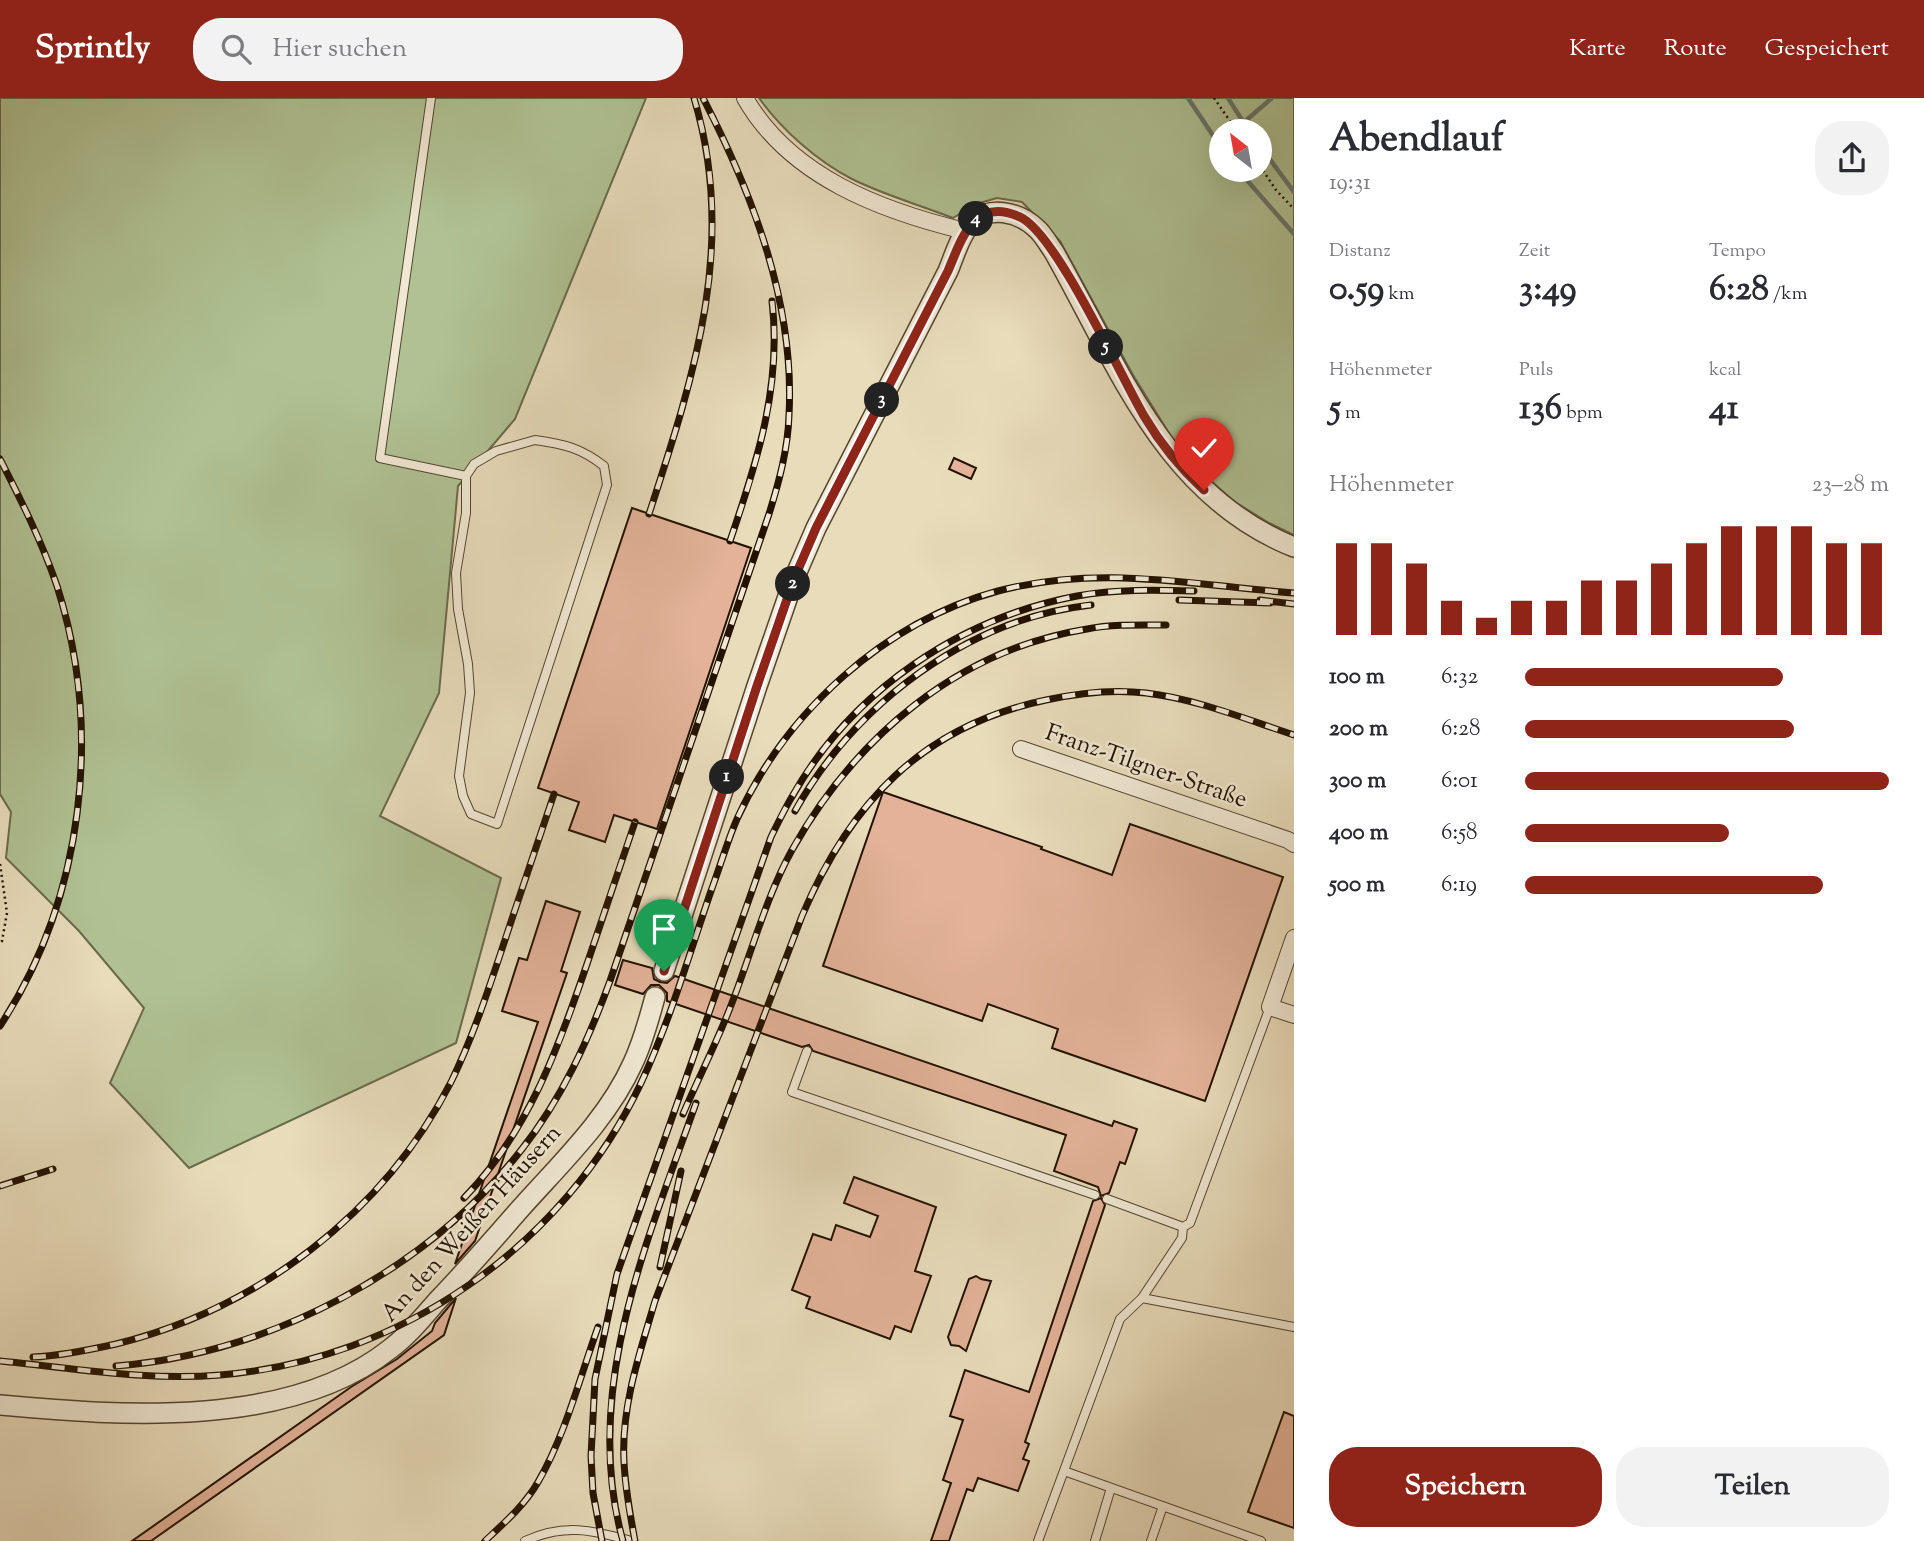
<!DOCTYPE html>
<html lang="de">
<meta charset="utf-8">
<style>
body{margin:0;font-family:"Sorts Mill Goudy",serif;background:#f2f2f3;color:#2b2b33;height:100vh;display:flex;flex-direction:column;font-size:26px;white-space:nowrap}
*{box-sizing:border-box;margin:0}
p{font-size:23px;color:#7c7c81}
.icon{flex:none;width:38px;height:38px;fill:none;stroke:currentColor;stroke-width:2;stroke-linecap:round;stroke-linejoin:round}
.map{position:relative;flex:1;overflow:hidden}
.details{display:flex;flex-direction:column;background:#fff;width:630px}
.details>*{flex:none}
.needle{width:46px;rotate:329deg}
.buttons{position:absolute;left:1209px;top:21px;display:grid;gap:14px}
.buttons a{display:grid;place-items:center;width:63px;height:63px;border-radius:50%;background:#fff;box-shadow:0 7px 28px #0002;font-size:35px}
.pin{position:absolute;display:grid;place-items:center;width:60px;height:60px;color:#fff;margin:-72px -30px;border-radius:50% 50% 50% 0;rotate:-45deg;box-shadow:0 0 7px #0007}
.pin .icon{rotate:45deg}
.km{position:absolute;width:35px;height:35px;margin:-18px;border-radius:50%;background:#222;color:#fff;font-size:19px;line-height:35px;text-align:center}
.round{display:grid;place-items:center;flex:none;width:74px;height:74px;border-radius:28px;background:#f2f2f3}
.head{display:flex;align-items:center;justify-content:space-between;height:119px;padding:0 35px}
h1{font-size:38px;font-weight:700;line-height:52px}
.metrics{display:grid;grid-template-columns:repeat(3,1fr);gap:10px;height:119px;padding:7px 35px}
.metrics div{display:grid;align-content:center}
.metrics b{font-size:35px;font-weight:700}
.metrics small{font-size:19px;font-weight:400}
.metrics p{font-size:19px}
.chart{height:196px;padding:14px 35px}
.chart p{display:flex;justify-content:space-between}
.chart svg{width:100%;height:126px;margin-top:7px;stroke:#8f2418;stroke-width:6}
.button{display:flex;gap:14px;margin-top:auto;padding:14px 35px}
.button a{flex:1;height:80px;border-radius:28px;background:#8f2418;color:#fff;font-size:28px;font-weight:700;line-height:80px;text-align:center}
.button a+a{background:#f2f2f3;color:#2b2b33}
ul{padding:0 35px;list-style:none;font-size:23px}
li{display:grid;grid-template-columns:112px 84px 1fr;align-items:center;height:52px}
li i{height:18px;border-radius:9px;background:#8f2418}
header{display:flex;align-items:center;gap:42px;box-sizing:border-box;height:98px;padding:0 35px;background:#8f2418;color:#fff}
header strong{font-size:33px}
nav{display:flex;gap:38px;margin-inline-start:auto;font-size:24px}
.search{width:490px;height:63px;background:#f2f2f3;display:flex;align-items:center;gap:18px;box-sizing:border-box;padding:0 24px;border-radius:28px;color:#7c7c81;font-size:26px}
main{display:flex;flex:1;min-height:0}
.map>svg:first-child{display:block}
</style>
<header>
<strong>Sprintly</strong>
<div class="search"><svg class="icon" aria-label="search" viewBox="0 0 24 24"><circle cx="10" cy="10" r="6"/><path d="M15 15l6 6"/></svg>Hier suchen</div>
<nav><a>Karte</a><a>Route</a><a>Gespeichert</a></nav>
</header>
<main>
<div class="map">
<svg width="1294" height="1443" viewBox="0 0 1294 1443">
<rect width="100%" height="100%" fill="#e8dcbb"/>
<filter id="stains"><feTurbulence type="fractalNoise" baseFrequency=".00286" numOctaves="4"/><feColorMatrix values="0 0 0 0 .2 0 0 0 0 .09 0 0 0 0 .02 0 0 0 .5 -.17"/></filter>
<radialGradient id="worn" r=".72"><stop offset=".6" stop-color="#630" stop-opacity="0"/><stop offset="1" stop-color="#630" stop-opacity=".3"/></radialGradient>
<path fill="#b0c294" stroke="#6a6a4a" stroke-width="2" fill-rule="evenodd" d="M0,0H646L515,321L458,388L439,595L380,718L501,780L456,945L189,1070L110,985L144,910L79,833L6,760L11,714L0,696Z
M759,0H1294V437L1269,425L1235,404L1204,377L1177,348L1133,277L1060,143L1022,104L997,100L976,106L953,120C920,107 884,97 852,81C817,63 782,32 759,0ZM1222,33H1260V72H1222Z"/>
<g fill="none" stroke-linecap="round" stroke-linejoin="round">
<path stroke="#69776d" stroke-width="4.5" d="M1188,0L1222,51
M1228,0L1249,33
M1243,25L1272,0
M1260,48L1294,94
M1238,72L1294,136"/>
</g>
<path fill="#e3b299" stroke="#231200" stroke-width="2" d="M954,360L976,370L971,381L949,371Z
M632,410L751,450L657,731L614,717L605,744L569,732L579,704L538,690Z
M883,694L1042,749L1041,751L1112,777L1130,726L1283,779L1205,1003L1052,950L1058,931L988,906L982,923L823,868Z
M546,803L580,814L561,873L567,875L475,1143L455,1166L538,924L502,913L519,860L527,862Z
M623,862L652,870L654,881L660,884L667,885L675,878L1112,1028L1114,1023L1137,1031L1125,1066L1120,1064L1109,1095L1101,1098L1098,1089L1054,1073L1066,1037L813,953L809,947L802,949L667,903V895L659,887H651L643,896L615,887Z
M854,1079L936,1109L915,1173L931,1178L911,1234L895,1228L890,1241L806,1210L810,1199L792,1192L813,1136L831,1142L836,1127L870,1139L878,1118L844,1105Z
M1101,1100L1105,1107L1025,1344L1029,1346L1023,1361L1029,1363L1018,1393L978,1380L973,1393L967,1391L949,1443H931L951,1385L943,1382L963,1322L950,1318L965,1272L1029,1294L1093,1103Z
M976,1178L981,1181L991,1183L966,1253L959,1248L951,1247L948,1239L969,1181Z
M456,1200L444,1237L151,1443H132L351,1289L397,1261L432,1233L435,1225Z
M1284,1314L1294,1318V1430L1248,1414Z"/>
<g fill="none" stroke-linecap="round" stroke-linejoin="round">
<g stroke="#54442f" stroke-width="10">
<path id="service" d="M431,0L380,360L466,378
M535,342C564,346 581,350 604,368L607,387L497,726L471,716L463,698L459,678L470,595L468,566L458,511L456,475L466,415V378L474,366L496,353Z
M807,953L792,994L1095,1097
M1107,1101L1183,1129L1182,1140L1142,1200
M1183,1129L1190,1125L1270,909
M1064,1373L1261,1443
M525,1443C564,1425 592,1432 632,1443
M1038,1443L1120,1221L1142,1200L1294,1229
M1095,1443L1111,1390
M1151,1443L1163,1408"/>
</g>
<g stroke="#54442f" stroke-width="18">
<path id="minor" d="M745,0C790,79 882,113 965,133
M1021,651L1288,742L1294,746
M1294,840L1270,909L1294,917"/>
</g>
<g stroke="#54442f" stroke-width="22">
<path id="tertiary" d="M664,873L757,588L794,481L816,430L948,173C954,159 959,140 969,128C987,105 1020,114 1038,132C1044,138 1049,147 1054,154C1118,267 1164,397 1294,449
M0,1307C121,1318 289,1331 390,1251C409,1237 423,1219 438,1202C467,1172 493,1142 520,1111C560,1066 608,1021 633,965C643,944 649,921 655,899"/>
</g>
<path stroke="#231200" stroke-width="2.5" stroke-dasharray="2 3.5" stroke-linecap="butt" d="M1214,0L1237,33
M1260,68L1276,92L1294,111
M0,766L7,815L2,843L0,845"/>
<use href="#service" stroke="#f0e8d3" stroke-width="8"/>
<use href="#minor" stroke="#f0e8d3" stroke-width="16"/>
<use href="#tertiary" stroke="#f0e8d3" stroke-width="19"/>
<g stroke="#231200" stroke-width="7">
<path id="rail" d="M0,361C21,402 42,444 57,488C103,632 84,800 0,928
M649,416C694,278 738,146 694,0
M730,443C757,364 782,288 772,203
M1179,502L1270,505
M1260,502L1294,506
M795,713C855,606 967,521 1091,507
M683,1016C698,981 716,946 730,910C751,857 765,801 792,752C855,640 957,552 1087,531C1113,526 1140,527 1166,527
M0,1088L53,1071
M464,1100C528,1034 558,951 587,866C603,818 619,771 635,724
M660,1169L681,1073
M33,1259C60,1258 89,1252 116,1246C258,1211 384,1115 451,984C472,941 487,896 502,851C519,799 537,747 554,696
M0,1263C73,1270 147,1283 220,1277C401,1262 564,1148 641,985C670,923 689,857 711,793C720,769 727,744 737,721C786,614 884,524 998,493C1101,466 1191,487 1294,495
M116,1268C268,1256 427,1173 522,1051C562,1000 588,943 610,883L769,416C779,384 788,351 789,317C795,206 753,97 703,0
M485,1443C504,1425 525,1407 538,1384C565,1338 580,1279 598,1229
M602,1443L593,1395L591,1358L595,1281L617,1176L771,739C778,725 785,710 793,697C852,593 960,520 1077,498C1116,491 1155,492 1194,493
M623,1443C581,1294 647,1144 696,1005
M635,1443C630,1416 625,1390 624,1363C621,1309 640,1254 655,1203L802,818C850,705 922,628 1046,602C1078,595 1113,591 1146,595C1197,601 1245,621 1294,637"/>
</g>
<use href="#rail" stroke="#f0e8d3" stroke-width="4.5" stroke-dasharray="13" stroke-linecap="butt"/>
</g>
<g fill="none" stroke-linecap="round" stroke-linejoin="round">
<g stroke="#fff" stroke-width="14">
<path id="route" d="M664,873L757,588L794,481L816,430L948,173C962,140 974,98 1020,119C1056,135 1120,277 1144,318C1160,345 1180,370 1204,392"/>
</g>
<use href="#route" stroke="#8f2418" stroke-width="9"/>
</g>
<g text-anchor="middle" dominant-baseline="central" stroke-width="5" stroke-linejoin="round" paint-order="stroke">
<g font-size="24" fill="#231200" stroke="#f0e8d3">
<text transform="translate(1146 669) rotate(19)">Franz-Tilgner-Straße</text>
<text transform="translate(472 1126) rotate(-48)">An den Weißen Häusern</text>
</g>
</g>
<rect width="100%" height="100%" filter="url(#stains)"/>
<rect width="100%" height="100%" fill="url(#worn)"/>
</svg>
<div class="buttons">
<a><svg class="needle" viewBox="-14 -14 28 28"><path d="M0-13l5 13h-10z" fill="#e53935"/><path d="M0 13l5-13h-10z" fill="#7c7c81"/></svg></a>
</div>
<div class="pin" style="left:664px;top:873px;background:#1e9e55"><svg class="icon" aria-label="arrive" viewBox="0 0 24 24"><path d="M6 21V4h12l-3 4 3 4H6"/></svg></div>
<div class="pin" style="left:1204px;top:392px;background:#d93025"><svg class="icon" aria-label="check" viewBox="0 0 24 24"><path d="M5 12l5 5 9-10"/></svg></div>
<b class="km" style="left:727px;top:679px">1</b>
<b class="km" style="left:793px;top:486px">2</b>
<b class="km" style="left:882px;top:302px">3</b>
<b class="km" style="left:976px;top:121px">4</b>
<b class="km" style="left:1106px;top:249px">5</b>
</div>
<section class="details">
<div class="head"><div><h1>Abendlauf</h1><p>19:31</p></div><a class="round"><svg class="icon" aria-label="share" viewBox="0 0 24 24"><path d="M12 15V3M7 8l5-5 5 5M5 13v7h14v-7"/></svg></a></div>
<div class="metrics">
<div><p>Distanz</p><b>0.59<small> km</small></b></div>
<div><p>Zeit</p><b>3:49</b></div>
<div><p>Tempo</p><b>6:28<small> /km</small></b></div>
</div>
<div class="metrics">
<div><p>Höhenmeter</p><b>5<small> m</small></b></div>
<div><p>Puls</p><b>136<small> bpm</small></b></div>
<div><p>kcal</p><b>41</b></div>
</div>
<div class="chart"><p><span>Höhenmeter</span>23–28 m</p>
<svg viewBox="0 0 160 44" preserveAspectRatio="none"><path d="M5 44V12M15 44V12M25 44V19M35 44V32M45 44V38M55 44V32M65 44V32M75 44V25M85 44V25M95 44V19M105 44V12M115 44V6M125 44V6M135 44V6M145 44V12M155 44V12"/></svg>
</div>
<ul>
<li><b>100 m</b>6:32<i style="width:71%"></i></li>
<li><b>200 m</b>6:28<i style="width:74%"></i></li>
<li><b>300 m</b>6:01<i style="width:100%"></i></li>
<li><b>400 m</b>6:58<i style="width:56%"></i></li>
<li><b>500 m</b>6:19<i style="width:82%"></i></li>
</ul>
<div class="button"><a>Speichern</a><a>Teilen</a></div>
</section>
</main>
